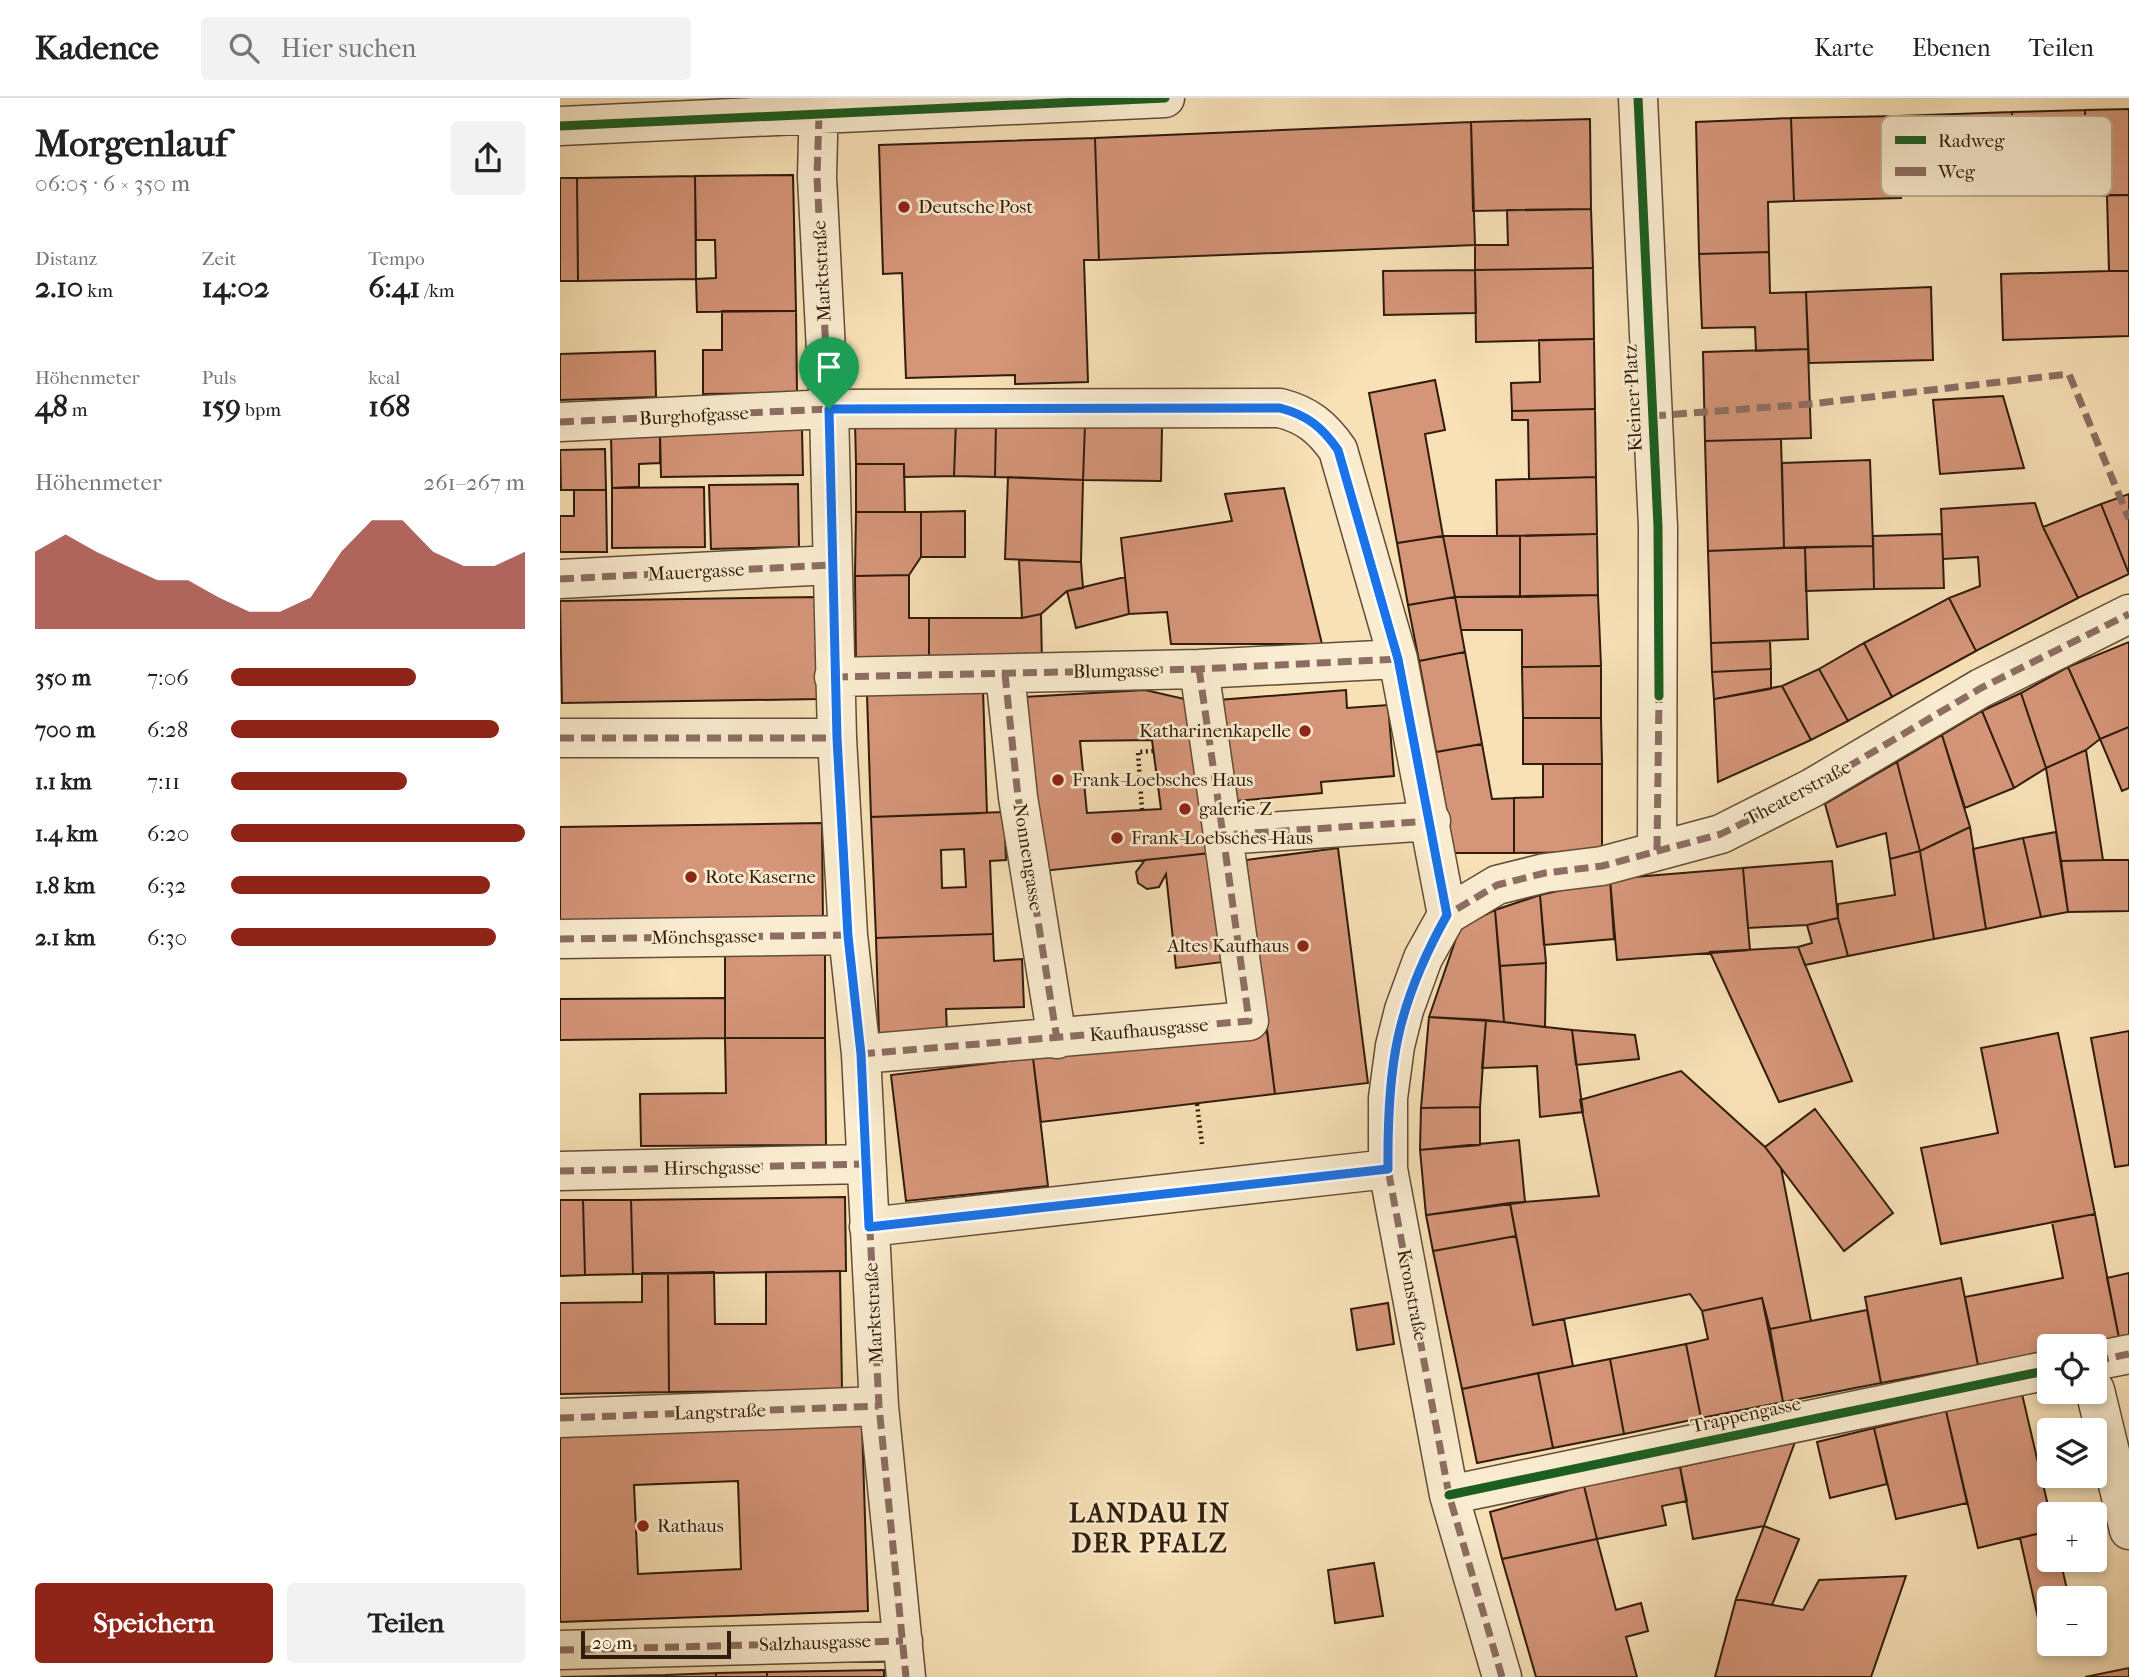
<!DOCTYPE html>
<html lang="de">
<meta charset="utf-8">
<style>
body{margin:0;font-family:"IM FELL French Canon",serif;background:#f2f2f2;color:#222;height:100vh;display:flex;flex-direction:column;font-size:26px;white-space:nowrap}
*{box-sizing:border-box;margin:0}
p{font-size:23px;color:#767676}
.icon{flex:none;width:38px;height:38px;fill:none;stroke:currentColor;stroke-width:2;stroke-linecap:round;stroke-linejoin:round}
.map{position:relative;flex:1;overflow:hidden}
.sheet{display:flex;flex-direction:column;background:#fff;width:560px}
.sheet>*{flex:none}
.controls{position:absolute;left:1477px;top:1236px;display:grid;gap:14px}
.controls a{display:grid;place-items:center;width:70px;height:70px;border-radius:7px;background:#fff;box-shadow:0 4px 10px #0003;font-size:35px}
.scale{position:absolute;left:21px;bottom:18px;width:150px;box-sizing:border-box;padding-left:7px;border:4px solid #301c0b;border-top:0;font-size:19px;line-height:24px;white-space:nowrap;color:#301c0b;-webkit-text-stroke:5px #faecd0;paint-order:stroke}
.pin{position:absolute;display:grid;place-items:center;width:60px;height:60px;color:#fff;margin:-72px -30px;border-radius:50% 50% 50% 0;rotate:-45deg;box-shadow:0 0 7px #0007}
.pin .icon{rotate:45deg}
.round{display:grid;place-items:center;flex:none;width:74px;height:74px;border-radius:7px;background:#f2f2f2}
.headline{display:flex;align-items:center;justify-content:space-between;height:119px;padding:0 35px}
h1{font-size:38px;font-weight:700;line-height:52px}
.figures{display:grid;grid-template-columns:repeat(3,1fr);gap:10px;height:119px;padding:7px 35px}
.figures div{display:grid;align-content:center}
.figures b{font-size:30px;font-weight:700}
.figures small{font-size:19px;font-weight:400}
.figures p{font-size:19px}
.chart{height:196px;padding:14px 35px}
.chart p{display:flex;justify-content:space-between}
.chart svg{width:100%;height:126px;margin-top:7px;fill:#8f2418;opacity:.7}
.button{display:flex;gap:14px;margin-top:auto;padding:14px 35px}
.button a{flex:1;height:80px;border-radius:7px;background:#8f2418;color:#fff;font-size:28px;font-weight:700;line-height:80px;text-align:center}
.button a+a{background:#f2f2f2;color:#222}
ul{padding:0 35px;list-style:none;font-size:23px}
li{display:grid;grid-template-columns:112px 84px 1fr;align-items:center;height:52px}
li i{height:18px;border-radius:9px;background:#8f2418}
header{display:flex;align-items:center;gap:42px;box-sizing:border-box;height:98px;padding:0 35px;background:#fff;border-bottom:2px solid #e0e0e0}
header strong{font-size:33px}
nav{display:flex;gap:38px;margin-inline-start:auto;font-size:24px}
.search{width:490px;height:63px;background:#f2f2f2;display:flex;align-items:center;gap:18px;box-sizing:border-box;padding:0 24px;border-radius:7px;color:#767676;font-size:26px}
main{display:flex;flex:1;min-height:0}
.map>svg:first-child{display:block}
</style>
<header>
<strong>Kadence</strong>
<div class="search"><svg class="icon" aria-label="search" viewBox="0 0 24 24"><circle cx="10" cy="10" r="6"/><path d="M15 15l6 6"/></svg>Hier suchen</div>
<nav><a>Karte</a><a>Ebenen</a><a>Teilen</a></nav>
</header>
<main>
<section class="sheet">
<div class="headline"><div><h1>Morgenlauf</h1><p>06:05 · 6 × 350 m</p></div><a class="round"><svg class="icon" aria-label="share" viewBox="0 0 24 24"><path d="M12 15V3M7 8l5-5 5 5M5 13v7h14v-7"/></svg></a></div>
<div class="figures">
<div><p>Distanz</p><b>2.10<small> km</small></b></div>
<div><p>Zeit</p><b>14:02</b></div>
<div><p>Tempo</p><b>6:41<small> /km</small></b></div>
</div>
<div class="figures">
<div><p>Höhenmeter</p><b>48<small> m</small></b></div>
<div><p>Puls</p><b>159<small> bpm</small></b></div>
<div><p>kcal</p><b>168</b></div>
</div>
<div class="chart"><p><span>Höhenmeter</span>261–267 m</p>
<svg viewBox="0 0 160 44" preserveAspectRatio="none"><path d="M0 44V17L10 11L20 17L30 22L40 27L50 27L60 33L70 38L80 38L90 33L100 17L110 6L120 6L130 17L140 22L150 22L160 17V44z"/></svg>
</div>
<ul>
<li><b>350 m</b>7:06<i style="width:63%"></i></li>
<li><b>700 m</b>6:28<i style="width:91%"></i></li>
<li><b>1.1 km</b>7:11<i style="width:60%"></i></li>
<li><b>1.4 km</b>6:20<i style="width:100%"></i></li>
<li><b>1.8 km</b>6:32<i style="width:88%"></i></li>
<li><b>2.1 km</b>6:30<i style="width:90%"></i></li>
</ul>
<div class="button"><a>Speichern</a><a>Teilen</a></div>
</section>
<div class="map">
<svg width="1569" height="1579" viewBox="0 0 1569 1579">
<rect width="100%" height="100%" fill="#f8e1b7"/>
<filter id="stains"><feTurbulence type="fractalNoise" baseFrequency=".00286" numOctaves="4"/><feColorMatrix values="0 0 0 0 .2 0 0 0 0 .09 0 0 0 0 .02 0 0 0 .5 -.17"/></filter>
<radialGradient id="worn" r=".72"><stop offset=".6" stop-color="#630" stop-opacity="0"/><stop offset="1" stop-color="#630" stop-opacity=".3"/></radialGradient>
<path fill="#d59579" stroke="#301c0b" stroke-width="2" fill-rule="evenodd" d="M1569,11V97L1527,98L1525,12Z
M1525,12L1526,73L1454,75L1452,14Z
M1452,14L1454,75L1341,78L1338,18Z
M1338,18L1341,100L1234,103L1231,20Z
M1231,20L1234,103L1208,104L1209,154L1139,156L1136,24Z
M1030,21L1031,111L913,113L911,24Z
M911,24L915,147L539,162L535,40Z
M535,40L539,162H524L528,284L455,286V277L346,280L342,175L323,176L319,47Z
M233,77L236,213L137,214L136,181L156,180L155,142H136L135,78Z
M135,78L136,181L18,183L17,80Z
M0,80H17L18,183H0Z
M1547,97H1569V173H1549Z
M1031,111L1033,170L915,172V147H948L947,112Z
M1209,154L1210,195L1246,194L1248,251L1196,253L1195,229L1142,230L1139,156Z
M1033,170L1034,241L916,244L915,172Z
M915,172L916,215L824,217L823,173Z
M1549,173H1569V238L1443,242L1441,176Z
M1371,189L1373,262L1249,265L1246,194Z
M162,213H236L237,295L143,296V252H162Z
M1034,241L1035,311L952,313L951,285L980,284L979,242Z
M1248,251L1251,340L1145,343L1143,254Z
M95,253L96,299L0,302V256Z
M875,282L885,332L865,336L883,438L837,445L809,295Z
M1443,298L1464,370L1380,376L1373,302Z
M1035,311L1036,379L969,381L968,322H952V313Z
M295,323H396L394,378L344,379V366H296Z
M396,323L436,324L435,379L394,378Z
M436,324L525,326L523,382L435,379Z
M525,326L602,329L601,383L523,382Z
M242,331L243,377L101,379L100,335Z
M51,335H100V365L79,366V389L52,390Z
M1221,341L1224,450L1148,453L1145,343Z
M45,351L46,392H1L0,352Z
M1310,362L1313,448L1224,450L1222,365Z
M296,366H344L345,414H296Z
M448,379L523,382L521,464L445,461Z
M1036,379L1037,436L937,438L936,382Z
M238,386L239,449L151,451L149,387Z
M144,389L145,449L52,450V390Z
M724,390L762,546H611L607,514L569,516L561,440L672,423L665,396Z
M14,392H46L47,454H0V418H14Z
M1569,396V476L1541,406Z
M1475,405L1483,429L1518,500L1416,553L1389,500L1420,488L1418,459L1383,461L1381,411Z
M1541,406L1569,476L1518,500L1483,429Z
M405,413V459H361V414Z
M296,414H361V459L349,477L295,478Z
M1037,436L1038,497L960,499V438Z
M1382,436L1384,490L1314,491L1313,438Z
M883,438H960V499H895Z
M883,438L895,499L848,507L837,445Z
M1313,448L1314,491L1246,493L1245,449Z
M1245,449L1248,541L1151,545L1148,453Z
M459,462L521,464L523,490L507,493L481,516L462,520Z
M349,477V520H369V567L296,568L295,478Z
M565,479L569,516L516,530L507,493Z
M1038,497L1041,568L962,569V532H901L895,499Z
M257,499L259,601L2,605L0,503Z
M895,499L905,554L859,563L848,507Z
M1389,500L1416,553L1332,599L1304,545Z
M481,516L482,566L369,567V520H462Z
M1210,543L1211,571L1152,574L1151,545Z
M1569,544V629L1540,641L1508,569Z
M1304,545L1332,599L1288,623L1259,571Z
M905,554L922,646L876,654L859,563Z
M1041,568V620H963L962,569Z
M1508,569L1540,641L1526,652L1486,670L1461,595Z
M1211,571V591L1154,601L1152,574Z
M1259,571L1288,623L1251,642L1222,588Z
M1222,588L1251,642L1158,684L1154,601Z
M423,592L427,715L311,719L307,597Z
M585,592L629,602L650,755L483,773L464,599ZM592,642L601,711L527,715L520,643Z
M786,592L787,610L828,607L834,678L761,684L762,695L665,704L658,602Z
M1461,595L1486,670L1454,690L1422,613Z
M1422,613L1454,690L1405,710L1382,637Z
M963,620H1041L1042,666H963Z
M1569,629V690L1562,693L1540,641Z
M1382,637L1410,729L1360,753L1337,664Z
M922,646L932,701L954,700V755H894L876,654Z
M1526,652L1543,762L1501,763L1486,670Z
M1337,664L1360,753L1330,761L1326,735L1277,749L1265,706Z
M983,666H1042V754L954,755V700L983,699Z
M444,714L446,762L430,763L433,836L316,840L311,719ZM404,751L406,789L382,790L381,752Z
M262,725L263,829L0,832V729Z
M1410,729L1426,831L1374,841L1360,753Z
M1496,734L1508,814L1481,819L1463,740Z
M1463,740L1481,819L1426,831L1413,751Z
M778,750L808,985L715,996L686,762Z
M1360,753L1374,841L1288,858L1278,820V806L1335,797L1330,761Z
M650,755L663,864L616,870L606,776L599,789L587,791L578,785L576,774L585,762Z
M1543,762H1569V813L1508,814L1501,763Z
M1272,763L1278,820L1247,827L1188,830L1183,770Z
M1183,770L1190,852L1057,862L1050,781Z
M1050,781L1054,841L984,847L980,797Z
M980,797L986,865L940,868L935,812Z
M935,812L944,924L869,919L900,829Z
M1278,820L1288,858L1245,867L1238,849L1252,845L1247,827Z
M433,836L434,863L462,861L464,909L386,911L387,934L319,937L316,840Z
M1238,849L1292,983L1219,1004L1150,854Z
M265,851V940H165V852Z
M986,865L985,929L944,924L940,868Z
M165,900V940L0,942V901Z
M869,919L926,922L920,1009L861,1010Z
M926,922L1012,932L1023,1014L980,1019L977,968L922,970Z
M1012,932L1075,937L1079,961L1016,967Z
M1569,933V1067L1555,1069L1531,940Z
M707,934L715,996L481,1024L473,960Z
M1498,935L1535,1116L1381,1146L1361,1050L1438,1035L1421,950Z
M165,940H265L266,1047L81,1048L80,996L166,995Z
M473,960L488,1088L346,1103L331,977Z
M1121,973L1205,1049L1221,1070L1251,1223L1210,1231L1202,1200L1142,1213L1130,1196L973,1227L950,1105L1039,1098L1020,1002Z
M920,1009V1047L860,1052L861,1010Z
M1255,1011L1333,1115L1284,1153L1205,1049Z
M959,1042L965,1104L866,1117L860,1052Z
M285,1099L286,1173L73,1176L71,1102Z
M0,1102H23L25,1177L0,1178Z
M23,1102H71L73,1176L25,1177Z
M950,1105L956,1138L873,1153L866,1117Z
M1535,1116L1559,1240L1517,1248H1489V1253L1418,1267L1405,1199L1503,1180L1492,1124Z
M956,1138L973,1227L1004,1221L1013,1268L902,1291L873,1153Z
M280,1173L282,1292L109,1294L108,1175L154,1174L155,1226H206V1174Z
M82,1175H108L109,1294L0,1296V1205L82,1204Z
M1569,1175V1238L1559,1240L1547,1180Z
M1401,1180L1418,1267L1321,1285L1305,1199Z
M1202,1200L1223,1304L1141,1320L1126,1246L1148,1241L1142,1213Z
M828,1205L834,1246L797,1252L791,1211Z
M1307,1212L1321,1285L1223,1304L1210,1231Z
M1126,1246L1141,1320L1064,1336L1050,1261Z
M1050,1261L1064,1336L993,1350L978,1275Z
M978,1275L993,1350L917,1365L902,1291Z
M1462,1296L1490,1416L1489,1433L1418,1450L1386,1313Z
M1386,1313L1407,1405L1336,1421L1314,1330Z
M302,1327L308,1513L0,1524V1338ZM178,1383L181,1471L78,1476L74,1387Z
M1314,1330L1327,1386L1270,1400L1257,1344Z
M1235,1344L1204,1428L1133,1441L1120,1369Z
M1120,1369L1127,1403L1102,1408L1106,1427L1037,1441L1024,1388Z
M1024,1388L1037,1441L942,1461L930,1414Z
M1204,1428L1239,1441L1212,1507L1176,1501Z
M1489,1433V1461H1500L1509,1500H1489V1518L1478,1520L1460,1440Z
M1037,1441L1056,1512L1081,1505L1088,1533L1066,1539L1077,1579H976L942,1461Z
M814,1465L823,1518L775,1525L768,1472Z
M1346,1478L1311,1579H1155L1176,1501L1243,1512L1259,1482Z
M1569,1570V1579H1525Z
M324,1572V1579H207V1574Z
M207,1574V1579H156V1575Z
M156,1575V1579H106V1577Z
M106,1577V1579H1Z"/>
<g fill="none" stroke-linecap="round" stroke-linejoin="round">
<g stroke="#624d36" stroke-width="41">
<path id="minor" d="M259,0L257,79L269,311L277,640L288,837L301,956L319,1308L346,1579
M1078,0L1098,429L1097,752
M0,28L605,0
M0,324L269,311L720,310C747,317 762,329 778,352L838,561L887,817
M0,481L271,467
M639,571L663,737
M445,576L458,699L497,941
M274,579L639,571L838,561
M0,640H277
M0,841L288,837
M301,956L689,923L663,737L871,723
M0,1073L305,1066
M309,1129L828,1071
M1535,1263L1569,1256
M1535,1292L1569,1432
M0,1320L319,1308
M889,1397L1489,1272
M0,1552L343,1543
M942,1579L889,1397L828,1071V1000L835,948L844,912L863,860L887,817L937,787L985,775L1042,768L1161,736L1252,690L1421,590L1569,516"/>
</g>
<path stroke="#301c0b" stroke-width="4.5" stroke-dasharray="2 3.5" stroke-linecap="butt" d="M582,712L578,654L593,653
M637,1006L642,1046"/>
<use href="#minor" stroke="#faecd0" stroke-width="38"/>
<path stroke="#8d6e63" stroke-width="7" stroke-dasharray="14 7" stroke-linecap="butt" d="M259,17L257,79L269,311L274,579L288,837L301,956L319,1308L346,1579
M1092,318L1250,306L1509,276L1569,421
M0,324L269,311L720,310C747,317 762,329 778,352L838,561L887,817
M0,481L271,467
M639,571L663,737
M445,576L458,699L497,941
M274,579L639,571L838,561
M0,640H277
M1097,752L1099,598
M0,841L288,837
M301,956L689,923L663,737L871,723
M0,1073L305,1066
M309,1129L828,1071
M1535,1263L1569,1256
M0,1320L319,1308
M0,1552L343,1543
M942,1579L889,1397L828,1071V1000L835,948L844,912L863,860L887,817L937,787L985,775L1042,768L1161,736L1252,690L1421,590L1569,516"/>
<g stroke="#faecd0" stroke-width="13">
<path id="cycleway" d="M1078,0L1098,429L1099,598
M0,28L605,0
M889,1397L1489,1272"/>
</g>
<use href="#cycleway" stroke="#1b5e20" stroke-width="9"/>
</g>
<g fill="none" stroke-linecap="round" stroke-linejoin="round">
<g stroke="#fff" stroke-width="14">
<path id="route" d="M720,310C747,317 762,329 778,352L838,561L887,817C836,908 827,968 828,1071L309,1129L301,956L288,838L277,640L269,311Z"/>
</g>
<use href="#route" stroke="#1a73e8" stroke-width="9"/>
</g>
<g fill="#8f2418" stroke="#faecd0" stroke-width="2.5">
<circle cx="344" cy="109" r="7"/>
<circle cx="745" cy="633" r="7"/>
<circle cx="498" cy="682" r="7"/>
<circle cx="625" cy="711" r="7"/>
<circle cx="557" cy="740" r="7"/>
<circle cx="131" cy="779" r="7"/>
<circle cx="743" cy="848" r="7"/>
<circle cx="83" cy="1428" r="7"/>
</g>
<g text-anchor="middle" dominant-baseline="central" stroke-width="5" stroke-linejoin="round" paint-order="stroke">
<g font-size="19" fill="#301c0b" stroke="#faecd0" text-anchor="start">
<text x="358" y="109">Deutsche Post</text>
<text x="731" y="633" text-anchor="end">Katharinenkapelle</text>
<text x="512" y="682">Frank-Loebsches Haus</text>
<text x="639" y="711">galerie Z</text>
<text x="571" y="740">Frank-Loebsches-Haus</text>
<text x="145" y="779">Rote Kaserne</text>
<text x="729" y="848" text-anchor="end">Altes Kaufhaus</text>
<text x="97" y="1428">Rathaus</text>
</g>
<g font-size="19" fill="#301c0b" stroke="#faecd0">
<text transform="translate(262 173) rotate(-93)">Marktstraße</text>
<text transform="translate(1073 300) rotate(-93)">Kleiner Platz</text>
<text transform="translate(134 318) rotate(-3)">Burghofgasse</text>
<text transform="translate(136 474) rotate(-3)">Mauergasse</text>
<text transform="translate(556 573) rotate(-1)">Blumgasse</text>
<text transform="translate(1238 695) rotate(-28)">Theaterstraße</text>
<text transform="translate(468 759) rotate(81)">Nonnengasse</text>
<text transform="translate(144 839) rotate(-1)">Mönchsgasse</text>
<text transform="translate(589 932) rotate(-5)">Kaufhausgasse</text>
<text transform="translate(152 1070) rotate(-1)">Hirschgasse</text>
<text transform="translate(852 1197) rotate(79)">Kronstraße</text>
<text transform="translate(314 1215) rotate(-93)">Marktstraße</text>
<text transform="translate(160 1314) rotate(-2)">Langstraße</text>
<text transform="translate(1186 1317) rotate(-12)">Trappengasse</text>
<text transform="translate(255 1545) rotate(-2)">Salzhausgasse</text>
</g>
<g font-size="26" font-weight="bold" letter-spacing="2" fill="#301c0b" stroke="#faecd0">
<text x="590" y="1415">LANDAU IN<tspan x="590" dy="30">DER PFALZ</tspan></text>
</g>
</g>
<rect x="1321" y="18" width="231" height="80" rx="10" fill="#faecd0" stroke="#bdae95" stroke-width="2"/>
<rect x="1335" y="38" width="31" height="8" fill="#1b5e20"/>
<rect x="1335" y="69" width="31" height="9" fill="#8d6e63"/>
<g font-size="19" fill="#301c0b">
<text x="1378" y="49">Radweg</text>
<text x="1378" y="80">Weg</text>
</g>
<rect width="100%" height="100%" filter="url(#stains)"/>
<rect width="100%" height="100%" fill="url(#worn)"/>
</svg>
<div class="controls">
<a><svg class="icon" aria-label="locate" viewBox="0 0 24 24"><circle cx="12" cy="12" r="6"/><path d="M12 2v4M12 18v4M2 12h4M18 12h4"/></svg></a>
<a><svg class="icon" aria-label="layers" viewBox="0 0 24 24"><path d="M12 4l9 5-9 5-9-5zM3 14l9 5 9-5"/></svg></a>
<a>+</a>
<a>−</a>
</div>
<div class="scale">20 m</div>
<div class="pin" style="left:269px;top:311px;background:#1e9e55"><svg class="icon" aria-label="arrive" viewBox="0 0 24 24"><path d="M6 21V4h12l-3 4 3 4H6"/></svg></div>
</div>
</main>
